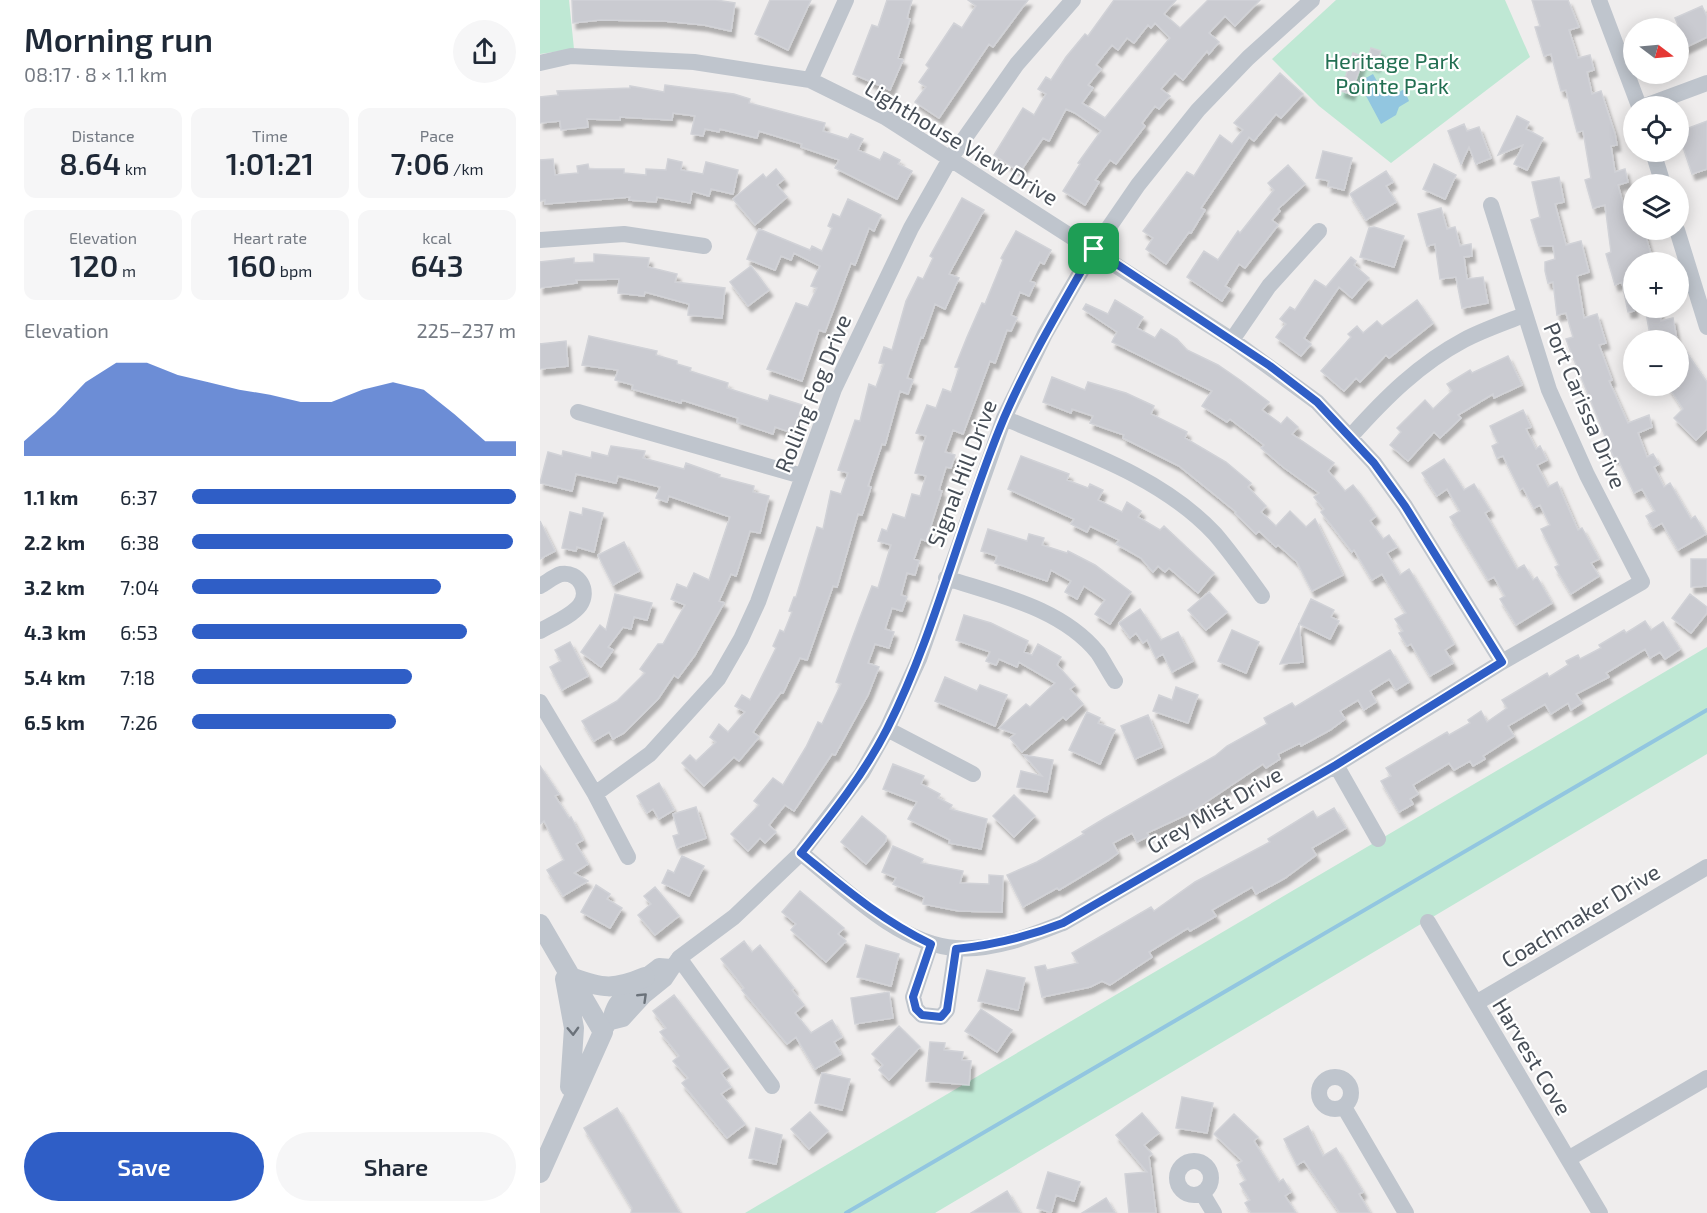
<!DOCTYPE html>
<meta charset="utf-8">
<style>
body{margin:0;font-family:"Exo 2",sans-serif;background:#f6f6f7;color:#1f2937;height:100vh;display:flex;flex-direction:column;font-size:22px;white-space:nowrap}
*{box-sizing:border-box;margin:0}
p{font-size:20px;color:#747a83}
.icon{flex:none;width:33px;height:33px;fill:none;stroke:currentColor;stroke-width:2;stroke-linecap:round;stroke-linejoin:round}
.map{position:relative;flex:1;overflow:hidden}
.side{display:flex;flex-direction:column;background:#fff;width:540px}
.side>*{flex:none}
.needle{width:39px;rotate:106deg}
.controls{position:absolute;left:1083px;top:18px;display:grid;gap:12px}
.controls a{display:grid;place-items:center;width:66px;height:66px;border-radius:50%;background:#fff;box-shadow:0 3px 15px #0003;font-size:30px}
.pin{position:absolute;display:grid;place-items:center;width:51px;height:51px;color:#fff;margin:-26px;border-radius:12px;box-shadow:0 3px 9px #0006}
.round{display:grid;place-items:center;flex:none;width:63px;height:63px;border-radius:32px;background:#f6f6f7}
.summary{display:flex;align-items:center;justify-content:space-between;height:102px;padding:0 24px}
h1{font-size:33px;font-weight:600;line-height:45px}
.stats{display:grid;grid-template-columns:repeat(3,1fr);gap:9px;height:102px;padding:6px 24px}
.stats div{display:grid;align-content:center;border-radius:12px;background:#f6f6f7;text-align:center}
.stats b{font-size:30px;font-weight:600}
.stats small{font-size:16px;font-weight:400}
.stats p{font-size:16px}
.chart{height:168px;padding:12px 24px}
.chart p{display:flex;justify-content:space-between}
.chart svg{width:100%;height:108px;margin-top:6px;fill:#2f5ec6;opacity:.7}
.button{display:flex;gap:12px;margin-top:auto;padding:12px 24px}
.button a{flex:1;height:69px;border-radius:36px;background:#2f5ec6;color:#fff;font-size:24px;font-weight:600;line-height:69px;text-align:center}
.button a+a{background:#f6f6f7;color:#1f2937}
ul{padding:0 24px;list-style:none;font-size:20px}
li{display:grid;grid-template-columns:96px 72px 1fr;align-items:center;height:45px}
li i{height:15px;border-radius:8px;background:#2f5ec6}
main{display:flex;flex:1;min-height:0}
.map>svg:first-child{display:block}
</style>
<main>
<section class="side">
<div class="summary"><div><h1>Morning run</h1><p>08:17 · 8 × 1.1 km</p></div><a class="round"><svg class="icon" aria-label="share" viewBox="0 0 24 24"><path d="M12 15V3M7 8l5-5 5 5M5 13v7h14v-7"/></svg></a></div>
<div class="stats">
<div><p>Distance</p><b>8.64<small> km</small></b></div>
<div><p>Time</p><b>1:01:21</b></div>
<div><p>Pace</p><b>7:06<small> /km</small></b></div>
</div>
<div class="stats">
<div><p>Elevation</p><b>120<small> m</small></b></div>
<div><p>Heart rate</p><b>160<small> bpm</small></b></div>
<div><p>kcal</p><b>643</b></div>
</div>
<div class="chart"><p><span>Elevation</span>225–237 m</p>
<svg viewBox="0 0 160 44" preserveAspectRatio="none"><path d="M0 44V38L10 27L20 14L30 6L40 6L50 11L60 14L70 17L80 19L90 22L100 22L110 17L120 14L130 17L140 27L150 38L160 38V44z"/></svg>
</div>
<ul>
<li><b>1.1 km</b>6:37<i style="width:100%"></i></li>
<li><b>2.2 km</b>6:38<i style="width:99%"></i></li>
<li><b>3.2 km</b>7:04<i style="width:77%"></i></li>
<li><b>4.3 km</b>6:53<i style="width:85%"></i></li>
<li><b>5.4 km</b>7:18<i style="width:68%"></i></li>
<li><b>6.5 km</b>7:26<i style="width:63%"></i></li>
</ul>
<div class="button"><a>Save</a><a>Share</a></div>
</section>
<div class="map">
<svg width="1167" height="1213" viewBox="0 0 1167 1213">
<defs>
<filter id="shadow"><feDropShadow dx="3.5" dy="6" stdDeviation="1.5" flood-color="#0004"/></filter>
</defs>
<rect width="100%" height="100%" fill="#efeded"/>
<path fill="#bfe8d4" d="M0,0H29L34,49L0,54Z
M796,0H965L990,57L851,163L779,106L732,59Z
M1167,647V754L395,1213H205Z"/>
<path fill="#92c6e0" d="M833,74L843,92L853,96L864,89L869,101L859,107L856,115L841,124L825,94L821,95L815,84Z"/>
<g fill="none" stroke-linecap="round" stroke-linejoin="round">
<path stroke="#92c6e0" stroke-width="4" d="M306,1213L1167,710"/>
</g>
<path fill="#cacbd1" stroke="#d1d2d7" stroke-width="1.5" fill-rule="evenodd" filter="url(#shadow)" d="M32,0H176L195,3L191,31L164,25L124,21L60,20L33,23Z
M230,0H271L248,50L215,34Z
M347,0H372L367,18L370,19L358,58L363,60L350,90L313,74L332,25L338,27Z
M428,0H488L453,47L449,44L399,118L375,102L386,87L379,82L389,68L386,65L414,23L422,28L436,6Z
M574,0H636L624,14L640,28L668,0H720L695,26L685,16L669,33L679,42L669,54L667,51L643,80L635,73L621,89L630,96L619,109L615,106L602,123L605,126L576,164L570,160L555,180L559,182L545,205L523,191L540,164L538,163L561,131L535,113L526,109L509,141L503,138L480,172L454,155L483,108L494,115L506,94L498,89L506,77L511,80L526,57L545,34L548,36ZM615,23L630,38L565,118L542,103L553,88L548,85L561,69L556,65L572,45L578,50L587,38L594,43L608,25L611,28Z
M992,0H1028L1039,27L1029,30L1038,58L1050,55L1054,70L1047,72L1052,94L1061,91L1075,134L1077,145L1071,146L1075,172L1085,169L1088,182L1078,185L1084,207L1094,206V230H1104L1111,254L1106,256L1108,262H1094V311L1088,312L1082,282L1075,285L1066,254L1071,252L1065,205L1053,208L1045,180L1051,178L1043,131L1037,132L1026,90L1021,91L1011,54L1004,56L995,27L1000,26Z
M1162,6L1167,17V37L1138,51V25L1135,18Z
M831,48L841,51L836,66L826,62Z
M813,53L824,57L811,94L801,91Z
M740,73L763,94L741,118L736,114L714,141L709,137L661,208L665,210L651,233L649,232L626,264L606,249L613,238L603,231L647,172L654,176L680,135L692,144L703,130L694,123Z
M125,85L194,94L210,99L209,103L285,123L283,131L308,139L311,134L323,139L318,150L340,160L344,152L360,160L358,164L372,171L357,199L295,168L299,160L261,147L262,144L219,131L217,138L180,129L179,132L165,129L163,136L151,134L155,116L133,113L132,120L80,117V120L47,119L48,127L21,130L20,121L0,123V97L18,95L17,91L90,88V86L124,92Z
M977,116L989,122L986,129L1003,138L987,170L974,164L983,145L958,155Z
M1167,121V169L1152,174L1138,132Z
M924,124L927,131L939,127L951,158L936,164L929,147L921,164L908,131Z
M783,151L812,158L804,190L788,186L789,181L776,178Z
M13,159L15,175L38,173L37,166L48,164L49,169H84V173L106,175V169L126,170L128,159L142,162L141,170L163,174L166,162L198,170L193,194L171,189L169,196L152,191L150,203L117,197L116,202L89,200L90,197L5,204V200L0,201V160Z
M894,164L916,175L905,199L883,189Z
M748,165L765,184L738,209L740,211L732,220L738,225L705,268L699,264L685,286L690,289L682,301L647,277L664,251L678,260L698,231L700,233L734,190L728,183Z
M236,169L244,179L237,185L247,197L215,225L193,199L223,174L226,178Z
M846,171L853,182L846,186L856,202L826,220L810,194Z
M1019,177L1024,202L1015,204L1026,245L1041,241L1049,272L1037,276L1044,318L1057,314L1066,343L1059,345L1072,380L1069,381L1088,423L1109,415L1112,427L1098,433L1107,457L1113,454L1119,464L1114,467L1124,487L1130,483L1151,519L1155,516L1166,534L1138,550L1122,523L1113,528L1106,516L1115,511L1102,489L1094,493L1077,457L1074,458L1030,350L1026,339L1033,337L1026,313L1017,315L1013,282L1008,283L1005,271V262L1015,259L1013,246H999L991,220L1000,217L992,182Z
M422,198L444,210L409,274L419,278L405,309L395,304L383,338L381,337L367,378L373,380L368,394L360,391L345,445L342,444L328,486L331,487L322,515L318,514L297,587L293,586L267,660L260,658L243,693L241,692L213,732L219,737L199,761L194,757L164,786L142,763L150,755L156,761L176,742L170,737L179,724L188,732L205,712L195,706L202,695L210,700L236,648L233,646L240,630L244,632L252,612L249,611L254,597H256L277,527L283,529L291,491L301,494L308,473L298,470L315,420L320,421L329,384L336,387L344,364L339,363L344,347L352,350L366,301L378,277L383,279L393,258L390,256Z
M308,199L341,215L334,231L329,228L315,265L311,263L285,332L279,330L262,381L227,369L256,303L268,307L277,288L271,286L280,266L254,253L251,260L241,256L235,270L207,259L219,229L270,250L272,246L282,251L292,228L288,226L293,214L300,217Z
M901,208L907,229L915,227L920,246L931,244L932,256L924,257L927,279L943,277L948,303L922,308L916,277L900,279L895,244L887,246L878,214Z
M834,227L864,236L854,267L820,257L829,228Z
M476,231L511,250L504,264L500,262L490,281L495,283L489,296L480,292L471,315L477,318L471,331L467,330L455,363L450,361L423,434L413,430L405,452L415,455L411,468L406,467L399,490L402,491L386,541L381,539L374,559L379,561L375,575L367,573L361,595L367,597L362,611L352,608L345,629L354,632L349,648L335,644L328,663L339,667L328,695L295,755L292,754L254,811L245,805L229,825L236,832L225,843L220,838L208,851L191,834L219,805L214,801L233,778L243,785L266,747L278,722L282,724L301,684L296,682L319,620L332,586L338,588L351,545L338,541L342,529L347,531L353,514L365,518L372,494L380,496L386,476L375,473L386,436L376,433L387,405L396,408L403,389L411,392L419,368L415,367L427,337L442,303L445,304L463,260L461,258Z
M54,254L109,258L108,267L137,274L135,282L185,288L182,318L148,315L149,304L105,292L104,296L78,293L79,279L36,280L37,283L0,288V262L34,258V263L54,262Z
M811,257L816,261L814,265L829,278L812,298L799,287L764,338L771,344L761,356L736,337L746,324L740,319L750,307L755,310L775,280L786,287Z
M211,266L229,290L208,306L190,282Z
M575,300L603,317L597,328L615,338L621,329L637,339L647,350L678,365L700,380L729,402L722,410L741,424L747,417L758,427L752,434L794,463L788,471L805,491L813,485L821,495L836,516L830,521L843,539L849,535L857,547L847,553L860,575L869,569L903,625L914,644L905,650L913,663L890,676L871,644L867,646L859,633L863,631L855,619L866,613L842,574L832,580L814,550L812,552L781,512L784,509L774,497L779,493L743,467L721,448L724,445L690,419L687,422L662,406L672,391L572,342L577,332L543,309L546,304L568,314Z
M877,300L893,323L849,358L846,355L820,382L816,378L804,391L781,371L811,337L808,334L817,326L823,333L837,321L842,326Z
M1105,308H1119L1121,321L1133,318L1137,340H1111Z
M49,336L117,351L116,355L137,361V364L151,368L150,371L188,383L187,388L228,401L230,395L262,405L253,433L235,427L233,434L197,422L198,418L142,400L141,403L92,389L93,385L75,380L78,370L42,365Z
M1138,340L1167,382V429L1156,440L1134,418L1143,409L1128,386H1138Z
M26,341L28,366L0,369V344Z
M968,356L982,385L954,398L953,394L918,415L921,418L900,438L894,432L868,461L850,445L861,432L857,428L885,400L893,409L912,391L907,384L930,370L932,373Z
M512,377L545,390L548,382L586,393L614,406L611,414L647,432L645,438L686,462L711,483L708,487L726,506L721,512L736,526L750,511L766,527L775,519L803,575L772,591L757,562L738,545L736,547L719,531L716,534L695,513L696,512L639,466L583,438L584,435L550,423L553,416L532,409L531,413L503,402Z
M983,410L991,427L986,429L996,449L1000,446L1007,460L997,465L1008,487L1017,482L1038,530L1042,528L1059,559L1051,563L1059,576L1031,594L1015,567L1019,565L1001,529L1010,525L1000,505L994,508L983,488L980,490L963,456L957,458L952,446L958,443L950,426Z
M71,446L105,451L103,458L144,469L146,463L180,475L179,477L214,486L213,492L229,496L220,533L210,531L196,576L191,574L179,601L184,603L155,655L138,678L134,675L118,699L84,733L73,739L69,732L54,741L42,721L77,701L105,673L100,669L118,644H123L145,605L131,599L137,584L147,588L154,573L169,580L190,517L129,496L127,502L116,498L120,487L78,476L76,483L36,474L32,491L0,483L8,452L22,456L23,451L51,458L52,452L68,456Z
M481,456L529,474L527,480L548,488L550,484L563,490L558,500L582,512L587,502L601,511L598,517L620,530L624,526L674,573L658,593L629,568L625,572L618,566L613,572L601,558L576,544L579,540L550,526L547,532L531,524L534,519L468,489Z
M904,459L924,490L934,484L950,510L945,513L977,569L984,565L993,580L997,577L1012,603L976,625L960,599L965,596L954,577L948,580L910,517L920,511L907,489L897,496L882,473Z
M43,508L63,513L54,552L37,547L36,551L22,548L30,512L42,515Z
M0,521L15,551L0,559Z
M448,529L487,541L489,534L504,538L502,545L527,553L528,551L555,565L591,592L570,624L555,614L565,600L544,586L537,599L525,592L531,581L511,570L507,581L455,563L457,556L441,551Z
M84,542L99,571L73,585L58,555Z
M1151,559H1167V586L1151,587Z
M669,592L687,612L666,630L648,610Z
M75,594L112,603L107,620L94,617L91,629L83,627L68,647L73,650L61,667L41,652L60,625L66,630Z
M1150,594L1167,607V613L1151,633L1132,618Z
M771,599L794,610L791,617L799,621L790,639L759,624L763,662L740,664Z
M600,609L621,640L638,632L653,661L632,672L623,654L616,658L607,640L603,643L596,633L590,638L579,623Z
M424,615L451,623L488,641L484,652L492,655L498,644L521,657L517,665L535,685L530,689L543,704L526,720L523,717L482,752L470,738L475,734L459,728L486,704L490,707L515,683L479,662L477,667L459,659L456,665L446,661L450,652L416,640Z
M1105,621L1111,630L1123,622L1140,649L1125,659L1120,652L1110,658L1105,649L1066,673L1069,677L1036,694L1042,703L1031,710L1028,703L1011,714L1005,704L968,726L974,736L943,756L945,759L933,766L930,761L914,770L909,763L873,785L878,794L870,799L873,804L859,812L841,781L851,776L846,768L907,732L909,735L930,723L928,720L941,711L947,722L967,708L962,700L1007,673L1009,677L1028,665L1026,661L1038,655L1040,659L1061,648L1059,645L1084,630L1086,633Z
M692,630L719,642L706,673L678,661Z
M30,642L48,676L22,690L10,667L21,661L15,650Z
M850,650L869,682L856,690L849,679L830,691L836,702L824,710L818,700L800,711L805,719L790,730L761,746L760,743L738,754L740,759L726,768L723,764L648,814L607,833L609,836L597,842L592,833L573,843L578,853L567,861L519,890L517,888L483,907L467,875L497,862L544,834L542,832L565,818L675,756L687,746L727,724L724,718L752,703L755,707Z
M405,677L437,691L440,685L467,695L455,726L395,701Z
M636,687L658,695L648,723L613,711L619,695L632,700Z
M547,712L560,718L558,723L575,730L560,764L529,750Z
M608,715L622,747L595,759L581,726Z
M484,755L513,760L507,792L477,787L481,771L502,776Z
M353,764L384,776L381,784L400,794L398,798L412,805L410,809L447,819L441,849L409,843L410,840L368,819L377,802L343,789Z
M0,766L19,794L15,796L29,818L31,817L43,840L36,844L48,864L34,873L48,881L23,896L7,870L24,860L4,821L0,824Z
M119,783L134,810L119,819L113,809L107,813L97,796Z
M474,795L495,816L474,837L453,816Z
M156,807L166,838L137,848L133,836L139,834L133,814Z
M794,808L806,828L772,848L776,855L745,878L716,894L712,887L672,910L676,916L650,931L648,928L609,952L612,957L570,985L562,981L550,987L502,997L495,967L505,965L507,970L538,963L532,953L611,907L614,911L655,882L730,842L728,839L773,811L777,818Z
M322,816L346,836V841L326,864L301,842Z
M353,846L383,859L381,863L423,871L420,883L449,884V875L463,876L462,912L419,911L383,904L384,897L353,884L356,878L342,872Z
M142,856L164,866L149,896L122,883L128,870L134,873Z
M56,885L70,894L67,899L82,908L70,928L41,912Z
M115,887L139,916L115,935L98,915L111,904L104,896Z
M260,891L304,928L298,934L306,941L286,962L251,930L256,924L242,912Z
M204,941L212,952L220,945L254,988L252,990L264,1005L255,1013L271,1033L292,1020L302,1037L294,1042L301,1054L275,1069L256,1037L247,1044L202,990L204,988L181,959Z
M326,945L359,954L351,986L317,977Z
M447,970L485,978L478,1010L438,1001Z
M349,992L353,1018L315,1024L311,998Z
M134,995L189,1067L181,1073L191,1087L181,1094L205,1124L187,1138L142,1083L148,1078L133,1061L139,1056L120,1032L126,1028L113,1011Z
M441,1009L472,1030L457,1052L425,1031Z
M359,1026L380,1047L349,1080L339,1070L343,1065L332,1054Z
M390,1042L405,1043L404,1050L423,1052L422,1060L431,1061L429,1085L386,1081Z
M282,1073L310,1079L302,1110L275,1103Z
M642,1097L673,1103L667,1133L636,1128Z
M77,1108L140,1213H91L92,1208L44,1128Z
M270,1112L288,1131L269,1149L251,1129Z
M602,1113L619,1133L604,1145L612,1154L609,1157L616,1213H589L585,1174L607,1172L576,1135Z
M694,1114L718,1137L714,1141L739,1182L743,1179L751,1192L745,1196L756,1213H711L705,1203L710,1200L700,1184L706,1180L697,1165L702,1161L674,1134Z
M768,1126L783,1156L796,1148L823,1192L819,1194L830,1213H800L764,1161L757,1165L744,1139Z
M216,1128L242,1135L236,1164L209,1158Z
M508,1172L540,1182L534,1201L516,1195L511,1213L497,1208Z
M467,1191L480,1213H431Z
M566,1198L575,1213H542Z"/>
<g fill="none" stroke-linecap="round" stroke-linejoin="round">
<path stroke="#bfc5cd" stroke-width="16" d="M1059,0L1099,106
M0,63L31,56L154,62L270,80L345,117L692,340L777,402L834,463L865,506L962,662
M270,80L306,0
M1105,106L1167,83
M1113,152L1123,184
M1137,230L1167,327
M0,240L84,234L164,246
M692,340L729,286L779,231
M38,412L262,476
M464,418C537,449 620,475 675,534C692,554 707,575 722,596
M811,436C845,398 879,364 924,340C943,330 964,323 984,315
M406,578C458,595 522,608 558,653C564,662 569,672 575,681
M0,586C6,583 14,576 21,574C39,571 50,591 40,605C32,616 12,624 0,631
M0,702L55,794L88,857
M347,729L433,774
M796,765L838,839
M55,794L110,754L178,679L201,639L218,602L294,389L371,228L410,159L477,64L533,0
M261,853C303,887 359,945 416,948C453,951 490,936 523,923L796,765L962,662L1102,582L1047,475L1009,390L951,205
M888,922L1060,1213
M391,943L373,997L376,1009L382,1015L401,1017L407,1010L416,949
M139,958L232,1086
M936,1003L1167,867
M71,1022L83,1019L104,996L125,979L139,958L194,917L261,853L322,773L347,729L379,659L464,418L505,334L554,249L598,185L658,110L708,58L772,0
M65,1029C71,1022 70,1016 74,1008C80,994 107,975 119,966L131,967
M779 1093a16 16 0 1 1 32 0a16 16 0 1 1-32 0Z
M804,1107L866,1213
M1028,1159L1167,1078
M637 1178a17 17 0 1 1 34 0a17 17 0 1 1-34 0Z
M662,1193L674,1213"/>
<path stroke="#bfc5cd" stroke-width="20" d="M0,924L63,1032L0,1173
M31,977C63,989 74,990 105,977
M25,979L34,1028L30,1087"/>
</g>
<defs><path id="oneway-chevron" d="M-2-3.5L2.5 0L-2 3.5" fill="none" stroke-width="1.6" stroke-linecap="round" stroke-linejoin="round" transform="scale(1.5)"/></defs>
<g stroke="#6b727a">
<use href="#oneway-chevron" transform="translate(103 997) rotate(-44)"/>
<use href="#oneway-chevron" transform="translate(33 1031) rotate(88)"/>
</g>
<g fill="none" stroke-linecap="round" stroke-linejoin="round">
<g stroke="#fff" stroke-width="12">
<path id="route" d="M554,249L730,366L777,402L834,463L865,506L962,662L796,765L523,923C487,937 455,945 416,949L407,1010L401,1017L382,1015L376,1009L373,997L391,944C341,920 303,887 261,853C293,813 324,774 347,729C397,630 421,520 464,418C489,360 522,305 554,249Z"/>
</g>
<use href="#route" stroke="#2f5ec6" stroke-width="8"/>
</g>
<g text-anchor="middle" dominant-baseline="central" stroke-width="4.5" stroke-linejoin="round" paint-order="stroke">
<g font-size="22" fill="#226f52" stroke="#fff">
<text x="852" y="60">Heritage Park<tspan x="852" dy="25">Pointe Park</tspan></text>
</g>
<g font-size="22" fill="#474e57" stroke="#fff">
<text transform="translate(422 142) rotate(31)">Lighthouse View Drive</text>
<text transform="translate(272 393) rotate(-68)">Rolling Fog Drive</text>
<text transform="translate(1046 405) rotate(67)">Port Carissa Drive</text>
<text transform="translate(421 473) rotate(-69)">Signal Hill Drive</text>
<text transform="translate(674 809) rotate(-30)">Grey Mist Drive</text>
<text transform="translate(1040 915) rotate(-31)">Coachmaker Drive</text>
<text transform="translate(993 1056) rotate(59)">Harvest Cove</text>
</g>
</g>
</svg>
<div class="controls">
<a><svg class="needle" viewBox="-14 -14 28 28"><path d="M0-13l5 13h-10z" fill="#e53935"/><path d="M0 13l5-13h-10z" fill="#747a83"/></svg></a>
<a><svg class="icon" aria-label="locate" viewBox="0 0 24 24"><circle cx="12" cy="12" r="6"/><path d="M12 2v4M12 18v4M2 12h4M18 12h4"/></svg></a>
<a><svg class="icon" aria-label="layers" viewBox="0 0 24 24"><path d="M12 4l9 5-9 5-9-5zM3 14l9 5 9-5"/></svg></a>
<a>+</a>
<a>−</a>
</div>
<div class="pin" style="left:554px;top:249px;background:#1e9e55"><svg class="icon" aria-label="arrive" viewBox="0 0 24 24"><path d="M6 21V4h12l-3 4 3 4H6"/></svg></div>
</div>
</main>
